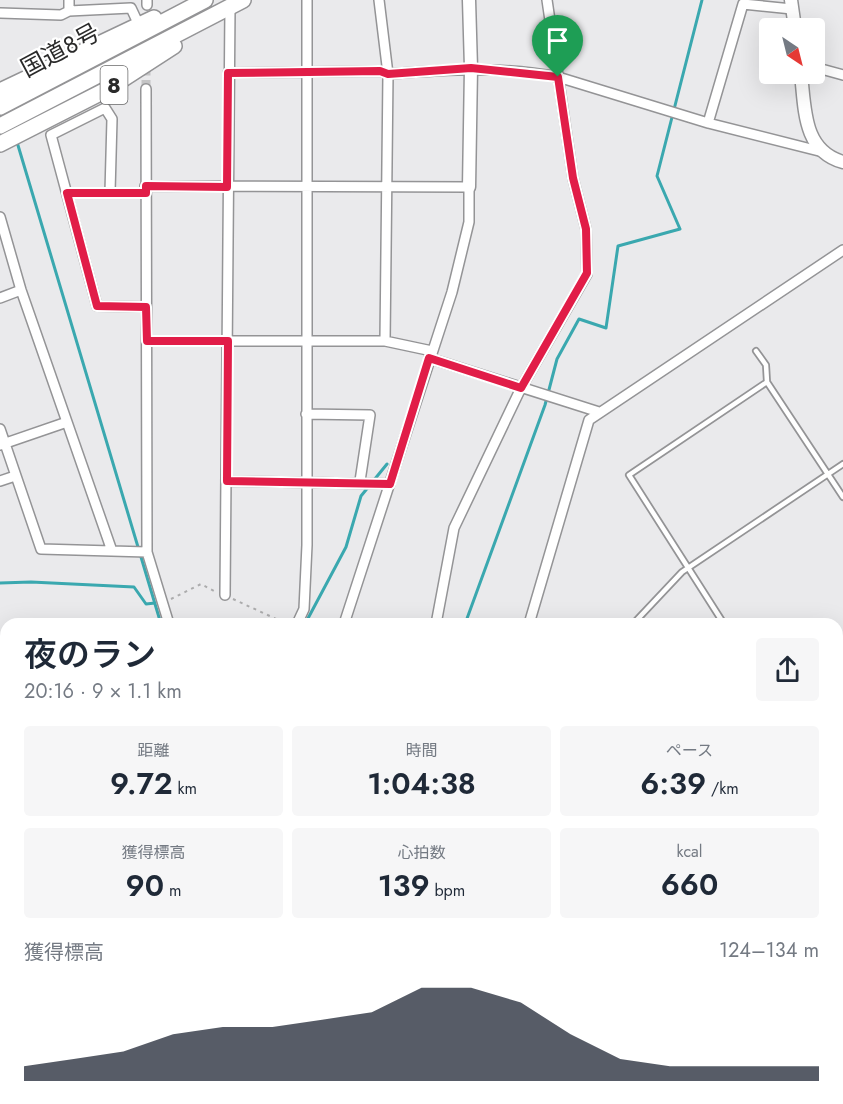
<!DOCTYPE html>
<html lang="ja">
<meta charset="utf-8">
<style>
body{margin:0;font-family:Jost,"Noto Sans JP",sans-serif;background:#f6f6f7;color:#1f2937;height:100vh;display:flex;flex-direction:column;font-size:22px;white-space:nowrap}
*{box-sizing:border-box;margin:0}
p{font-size:20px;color:#747a83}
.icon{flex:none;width:33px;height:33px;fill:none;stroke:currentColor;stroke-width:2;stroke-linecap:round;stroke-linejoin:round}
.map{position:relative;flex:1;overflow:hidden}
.side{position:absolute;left:0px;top:618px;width:843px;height:486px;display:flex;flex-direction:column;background:#fff;border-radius:18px 18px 0 0;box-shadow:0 6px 24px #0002}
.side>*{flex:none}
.needle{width:39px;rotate:145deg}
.controls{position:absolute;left:759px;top:18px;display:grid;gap:12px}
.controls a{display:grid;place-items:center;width:66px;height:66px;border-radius:6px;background:#fff;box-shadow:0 6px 24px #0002;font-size:30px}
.pin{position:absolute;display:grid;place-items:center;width:51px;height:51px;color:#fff;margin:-62px -26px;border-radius:50% 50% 50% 0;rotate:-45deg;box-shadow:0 0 6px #0007}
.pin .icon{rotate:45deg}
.round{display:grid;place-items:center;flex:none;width:63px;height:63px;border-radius:6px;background:#f6f6f7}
.summary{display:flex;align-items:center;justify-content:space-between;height:102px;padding:0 24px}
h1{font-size:33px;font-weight:600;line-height:45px}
.figures{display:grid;grid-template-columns:repeat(3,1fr);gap:9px;height:102px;padding:6px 24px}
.figures div{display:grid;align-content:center;border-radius:6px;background:#f6f6f7;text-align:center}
.figures b{font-size:30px;font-weight:600}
.figures small{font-size:16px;font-weight:400}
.figures p{font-size:16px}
.chart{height:168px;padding:12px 24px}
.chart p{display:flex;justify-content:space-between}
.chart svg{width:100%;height:108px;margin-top:6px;fill:#111827;opacity:.7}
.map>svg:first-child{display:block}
</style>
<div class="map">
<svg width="843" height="1104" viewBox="0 0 843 1104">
<rect width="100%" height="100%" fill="#eaeaec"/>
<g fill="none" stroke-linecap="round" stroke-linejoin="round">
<path stroke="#3aa8af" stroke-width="3" d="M17,142L161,624
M0,583L31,582L134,587L146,604L155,603
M305,624L346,547L361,496L387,464
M465,624L545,405L557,359L579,319L606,328L618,246L680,229L657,176L702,0
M35,1104V1100
M299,1104L301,1098"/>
<path stroke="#c4c4c5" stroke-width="9" stroke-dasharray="9 4.5" stroke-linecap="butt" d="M146,89V62"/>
<g stroke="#949496" stroke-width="8">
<path id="service" d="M756,351L766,365L767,382L843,497
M633,624L682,572L843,464
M724,624L629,475L767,382
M837,759L843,755
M837,798L843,807
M837,1085L843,1082
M525,1098L527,1104
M721,1098L725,1104
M830,1098L834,1104
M685,1104L694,1098
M809,1104L818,1098"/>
</g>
<g stroke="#949496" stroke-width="12">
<path id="minor" d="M379,0L388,74L385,341
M147,5V0
M69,11L131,8L138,23
M0,13L61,15L69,11V0
M814,67L843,75
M228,73L380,71L388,74C445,70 501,66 558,77L708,123L819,151
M146,89L147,552L169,624
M708,123L743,4L792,9
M145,186L469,187V222L452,292L344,624
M110,192L112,119L105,108L51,135L97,306L146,307
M67,193H146
M0,217L21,290L67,422L0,445
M0,298L21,290
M147,341H385L432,351
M429,358L599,412
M306,414L370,415L360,481
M67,422L112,551
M0,429L41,549L147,552
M0,481L15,476
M227,481L390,484
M225,595L230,7
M297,624L304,609L307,545V0
M436,624L454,528L521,388L587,274L586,229L573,178L547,0
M529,624L589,420L843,250
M0,792L6,791
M0,881L6,880
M0,1064L6,1065
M168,1104L170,1098"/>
</g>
<g stroke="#949496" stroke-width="15">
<path id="tertiary" d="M469,0L471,68L469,187
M791,0L795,28
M801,74C805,109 803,151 843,162"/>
</g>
<g stroke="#949496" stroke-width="18">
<path id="trunk" d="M0,91L154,18
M0,107L205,0
M0,126L243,0
M0,144L106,90L174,46"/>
</g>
<path stroke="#acacad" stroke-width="2" stroke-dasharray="3 4.5" stroke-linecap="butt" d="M171,599L201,584L214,591
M233,599L287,624
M0,651L6,655"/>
<use href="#service" stroke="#fff" stroke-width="4.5"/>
<use href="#minor" stroke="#fff" stroke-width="9"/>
<use href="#tertiary" stroke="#fff" stroke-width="12"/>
<use href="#trunk" stroke="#fff" stroke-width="15"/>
</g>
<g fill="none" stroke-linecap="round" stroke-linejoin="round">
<g stroke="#fff" stroke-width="12">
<path id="route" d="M471,68L558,77L573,178L586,229L587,273L521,388L429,358L390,484L227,481L228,341H147L146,307L97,306L67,193H146V186L227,187L228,73L380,71L388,74Z"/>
</g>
<use href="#route" stroke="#e11d48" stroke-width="8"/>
</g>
<g text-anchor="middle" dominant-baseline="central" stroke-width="4.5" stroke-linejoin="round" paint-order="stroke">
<rect fill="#fff" stroke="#6a6a6a" stroke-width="1.5" x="100.5" y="66" width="27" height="38" rx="4.5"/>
<g font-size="22" font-weight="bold" fill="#2a2a2a">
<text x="114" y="85">8</text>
</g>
<g font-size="24" fill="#2a2a2a" stroke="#fff">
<text transform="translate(60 50) rotate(-28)">国道8号</text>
</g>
</g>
</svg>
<div class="controls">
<a><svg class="needle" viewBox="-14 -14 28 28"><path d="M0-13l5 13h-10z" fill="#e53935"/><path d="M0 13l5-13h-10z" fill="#747a83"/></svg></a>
</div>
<div class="pin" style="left:558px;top:77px;background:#1e9e55"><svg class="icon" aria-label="arrive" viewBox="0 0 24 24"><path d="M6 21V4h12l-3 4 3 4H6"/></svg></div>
<section class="side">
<div class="summary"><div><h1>夜のラン</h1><p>20:16 · 9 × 1.1 km</p></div><a class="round"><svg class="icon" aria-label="share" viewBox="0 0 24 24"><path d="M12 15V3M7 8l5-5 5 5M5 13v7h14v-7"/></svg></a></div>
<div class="figures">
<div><p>距離</p><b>9.72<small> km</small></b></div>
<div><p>時間</p><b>1:04:38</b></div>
<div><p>ペース</p><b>6:39<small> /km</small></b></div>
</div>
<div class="figures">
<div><p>獲得標高</p><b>90<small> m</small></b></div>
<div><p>心拍数</p><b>139<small> bpm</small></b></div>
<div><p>kcal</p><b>660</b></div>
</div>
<div class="chart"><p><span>獲得標高</span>124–134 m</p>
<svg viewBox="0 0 160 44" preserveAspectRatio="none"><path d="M0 44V38L10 35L20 32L30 25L40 22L50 22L60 19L70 16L80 6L90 6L100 12L110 25L120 35L130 38L140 38L150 38L160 38V44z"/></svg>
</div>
</section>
</div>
